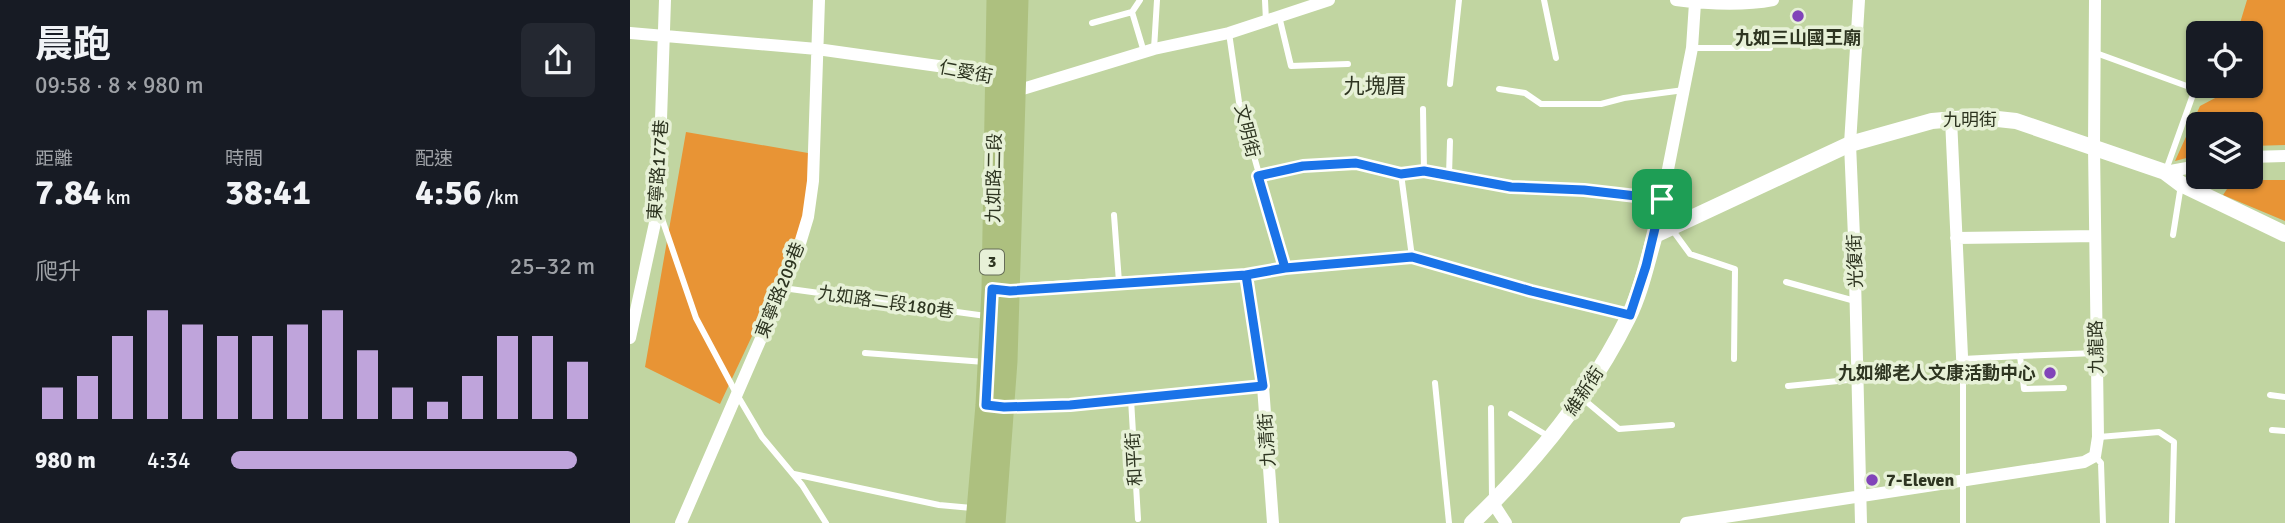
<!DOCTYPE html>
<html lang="zh-TW">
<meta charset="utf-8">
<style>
body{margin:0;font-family:Signika,"Noto Sans TC",sans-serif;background:#242831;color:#f1f3f6;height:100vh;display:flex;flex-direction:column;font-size:26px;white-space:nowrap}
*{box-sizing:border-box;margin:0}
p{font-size:23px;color:#9ea1a6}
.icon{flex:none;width:38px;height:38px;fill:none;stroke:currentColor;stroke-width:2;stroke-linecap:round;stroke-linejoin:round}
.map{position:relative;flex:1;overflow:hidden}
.sheet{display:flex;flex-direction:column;background:#171b24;width:630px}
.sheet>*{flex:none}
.fabs{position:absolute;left:1556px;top:21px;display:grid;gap:14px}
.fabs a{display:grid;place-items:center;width:77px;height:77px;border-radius:10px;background:#171b24;box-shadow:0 2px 5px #0004;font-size:35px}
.pin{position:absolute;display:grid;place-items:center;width:60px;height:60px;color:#fff;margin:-30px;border-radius:14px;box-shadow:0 4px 10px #0006}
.round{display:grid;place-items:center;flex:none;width:74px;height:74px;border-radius:10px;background:#242831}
.summary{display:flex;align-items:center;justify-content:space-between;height:119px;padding:0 35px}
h1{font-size:38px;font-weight:700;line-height:52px}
.stats{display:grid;grid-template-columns:repeat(3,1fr);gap:10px;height:119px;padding:7px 35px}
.stats div{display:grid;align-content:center}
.stats b{font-size:35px;font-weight:700}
.stats small{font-size:19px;font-weight:400}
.stats p{font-size:19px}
.chart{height:196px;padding:14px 35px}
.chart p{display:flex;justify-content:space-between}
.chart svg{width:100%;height:126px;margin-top:7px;stroke:#bfa4db;stroke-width:6}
ul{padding:0 35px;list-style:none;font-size:23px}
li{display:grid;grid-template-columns:112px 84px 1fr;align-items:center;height:52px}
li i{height:18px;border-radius:9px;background:#bfa4db}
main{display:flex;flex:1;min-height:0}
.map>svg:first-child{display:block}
</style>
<main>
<section class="sheet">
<div class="summary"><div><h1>晨跑</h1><p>09:58 · 8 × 980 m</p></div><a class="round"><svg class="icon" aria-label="share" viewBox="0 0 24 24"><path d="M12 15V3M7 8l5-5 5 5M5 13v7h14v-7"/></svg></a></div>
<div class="stats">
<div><p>距離</p><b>7.84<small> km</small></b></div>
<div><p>時間</p><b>38:41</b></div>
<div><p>配速</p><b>4:56<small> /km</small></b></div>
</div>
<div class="chart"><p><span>爬升</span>25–32 m</p>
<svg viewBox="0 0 160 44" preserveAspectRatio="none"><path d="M5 44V33M15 44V29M25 44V15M35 44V6M45 44V11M55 44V15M65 44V15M75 44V11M85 44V6M95 44V20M105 44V33M115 44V38M125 44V29M135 44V15M145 44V15M155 44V24"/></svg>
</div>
<ul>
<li><b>980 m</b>4:34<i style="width:95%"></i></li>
</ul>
</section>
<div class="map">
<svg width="1655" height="523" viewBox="0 0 1655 523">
<rect width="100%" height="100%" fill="#c1d5a1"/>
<path fill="#e89435" d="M1617,0H1655V145L1621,146L1620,124H1568V155L1545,161L1570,106L1589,96L1592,86H1620V33H1607Z
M56,132L178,153V217L90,404L15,367Z
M1603,180H1655V221L1593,195Z"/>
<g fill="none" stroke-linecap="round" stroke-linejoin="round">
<path stroke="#fff" stroke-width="6" d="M510,0L502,12L514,52
M635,0L636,21
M914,0L926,58
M649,16L661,66L718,64
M462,23L502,12
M599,33L609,102L655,268
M1062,48H1140
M524,49L527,0
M1466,53L1565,89L1536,170
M820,84L829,0
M869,89L895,93L911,104H971L994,98L1054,90
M793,109L794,171
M771,174L782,257
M628,176L673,166L726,163L771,174L794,171L881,187L954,190L1032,199
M819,176L820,141
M30,213L66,318L106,393L132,437L172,485L196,523
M484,215L489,282
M1041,228L1060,254L1105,269L1104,359
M1543,235L1551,185
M1156,282L1225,301
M153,288L356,316
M235,353L355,362
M1333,359L1390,356
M1333,378V523
M805,383L819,523
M1158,386L1228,379
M1434,388L1394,389L1390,356L1466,353
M1640,395L1655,397
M952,398L989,429L1042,425
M501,399L508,519
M377,407L440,405L633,386
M861,408L862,498
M881,414L918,436
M1642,430L1655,431
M1469,437L1529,432L1544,442L1542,523
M1465,456L1471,463L1473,523
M164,474L309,505L342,508"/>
<path stroke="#fff" stroke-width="12" d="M1046,0C1078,4 1112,6 1143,0
M1229,0L1220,144L1224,237L1231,523
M0,33L187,49L365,74L386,91L524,49L599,33L699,0
M1321,119L1333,378
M1620,157L1655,156
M1535,172L1568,166
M1025,235L1062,48L1065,3
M1326,238L1465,236
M616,275L633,386L643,523
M376,290L616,275L655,268L782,257L901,291L1000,315
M0,338L28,209L35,0
M863,503L876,523
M51,523L165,260L178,217L183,181L189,0
M1056,523L1454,462L1465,456L1468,437L1464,147L1465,0"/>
<path stroke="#fff" stroke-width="16" d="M842,523C904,463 960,395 998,318C1011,292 1017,262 1025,235L1220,144L1302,121L1349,117L1386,121L1535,172L1551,184L1655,234"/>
<path stroke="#adc07f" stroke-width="21" d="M346,523L356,405L362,289L367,0
M365,523L377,361L388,0"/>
</g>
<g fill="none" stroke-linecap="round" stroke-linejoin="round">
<g stroke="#fff" stroke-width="14">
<path id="route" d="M1032,199L1016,266L1000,315L901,291L782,257L655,268L616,275L380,291L362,289L356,405L374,407L440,405L633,386L616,275L655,268L628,176L673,166L726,163L771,174L794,171L881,187L954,190L1032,199"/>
</g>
<use href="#route" stroke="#1a73e8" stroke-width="9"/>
</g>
<g fill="#8144b9" stroke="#e7f1d7" stroke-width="2.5">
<circle cx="1168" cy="16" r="7"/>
<circle cx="1420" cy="373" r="7"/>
<circle cx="1242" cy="480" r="7"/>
</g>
<g text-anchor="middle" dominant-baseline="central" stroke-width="7" stroke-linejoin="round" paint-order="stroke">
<rect fill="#e7f1d7" stroke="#666d58" stroke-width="2" x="350" y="249.5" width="24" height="25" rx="5"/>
<g font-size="16" font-weight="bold" fill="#2e3521">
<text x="362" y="262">3</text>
</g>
<g font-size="18" font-weight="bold" fill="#2e3521" stroke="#e7f1d7">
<text x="1168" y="38">九如三山國王廟</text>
<text x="1406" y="373" text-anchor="end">九如鄉老人文康活動中心</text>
<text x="1256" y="480" text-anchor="start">7-Eleven</text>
</g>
<g font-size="18" fill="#2e3521" stroke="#e7f1d7">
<text transform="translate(336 72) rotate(11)">仁愛街</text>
<text x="1340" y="120">九明街</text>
<text transform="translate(617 131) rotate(76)">文明街</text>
<text transform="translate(28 170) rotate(-86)">東寧路177巷</text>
<text transform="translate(364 178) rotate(-89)">九如路二段</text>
<text transform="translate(1225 261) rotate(-92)">光復街</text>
<text transform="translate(150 290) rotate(-68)">東寧路209巷</text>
<text transform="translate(256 302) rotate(8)">九如路二段180巷</text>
<text transform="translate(1466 347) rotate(-91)">九龍路</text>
<text transform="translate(954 391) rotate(-56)">維新街</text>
<text transform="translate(637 440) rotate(-94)">九清街</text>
<text transform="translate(504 459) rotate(-93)">和平街</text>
</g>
<g font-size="21" fill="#2e3521" stroke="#e7f1d7">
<text x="745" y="86">九塊厝</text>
</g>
</g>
</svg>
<div class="fabs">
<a><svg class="icon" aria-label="locate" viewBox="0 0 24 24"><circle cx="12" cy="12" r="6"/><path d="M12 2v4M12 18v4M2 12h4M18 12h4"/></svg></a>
<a><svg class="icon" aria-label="layers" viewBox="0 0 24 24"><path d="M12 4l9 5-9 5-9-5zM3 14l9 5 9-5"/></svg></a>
</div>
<div class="pin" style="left:1032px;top:199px;background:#1e9e55"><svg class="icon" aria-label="arrive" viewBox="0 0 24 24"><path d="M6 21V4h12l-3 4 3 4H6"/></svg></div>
</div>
</main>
